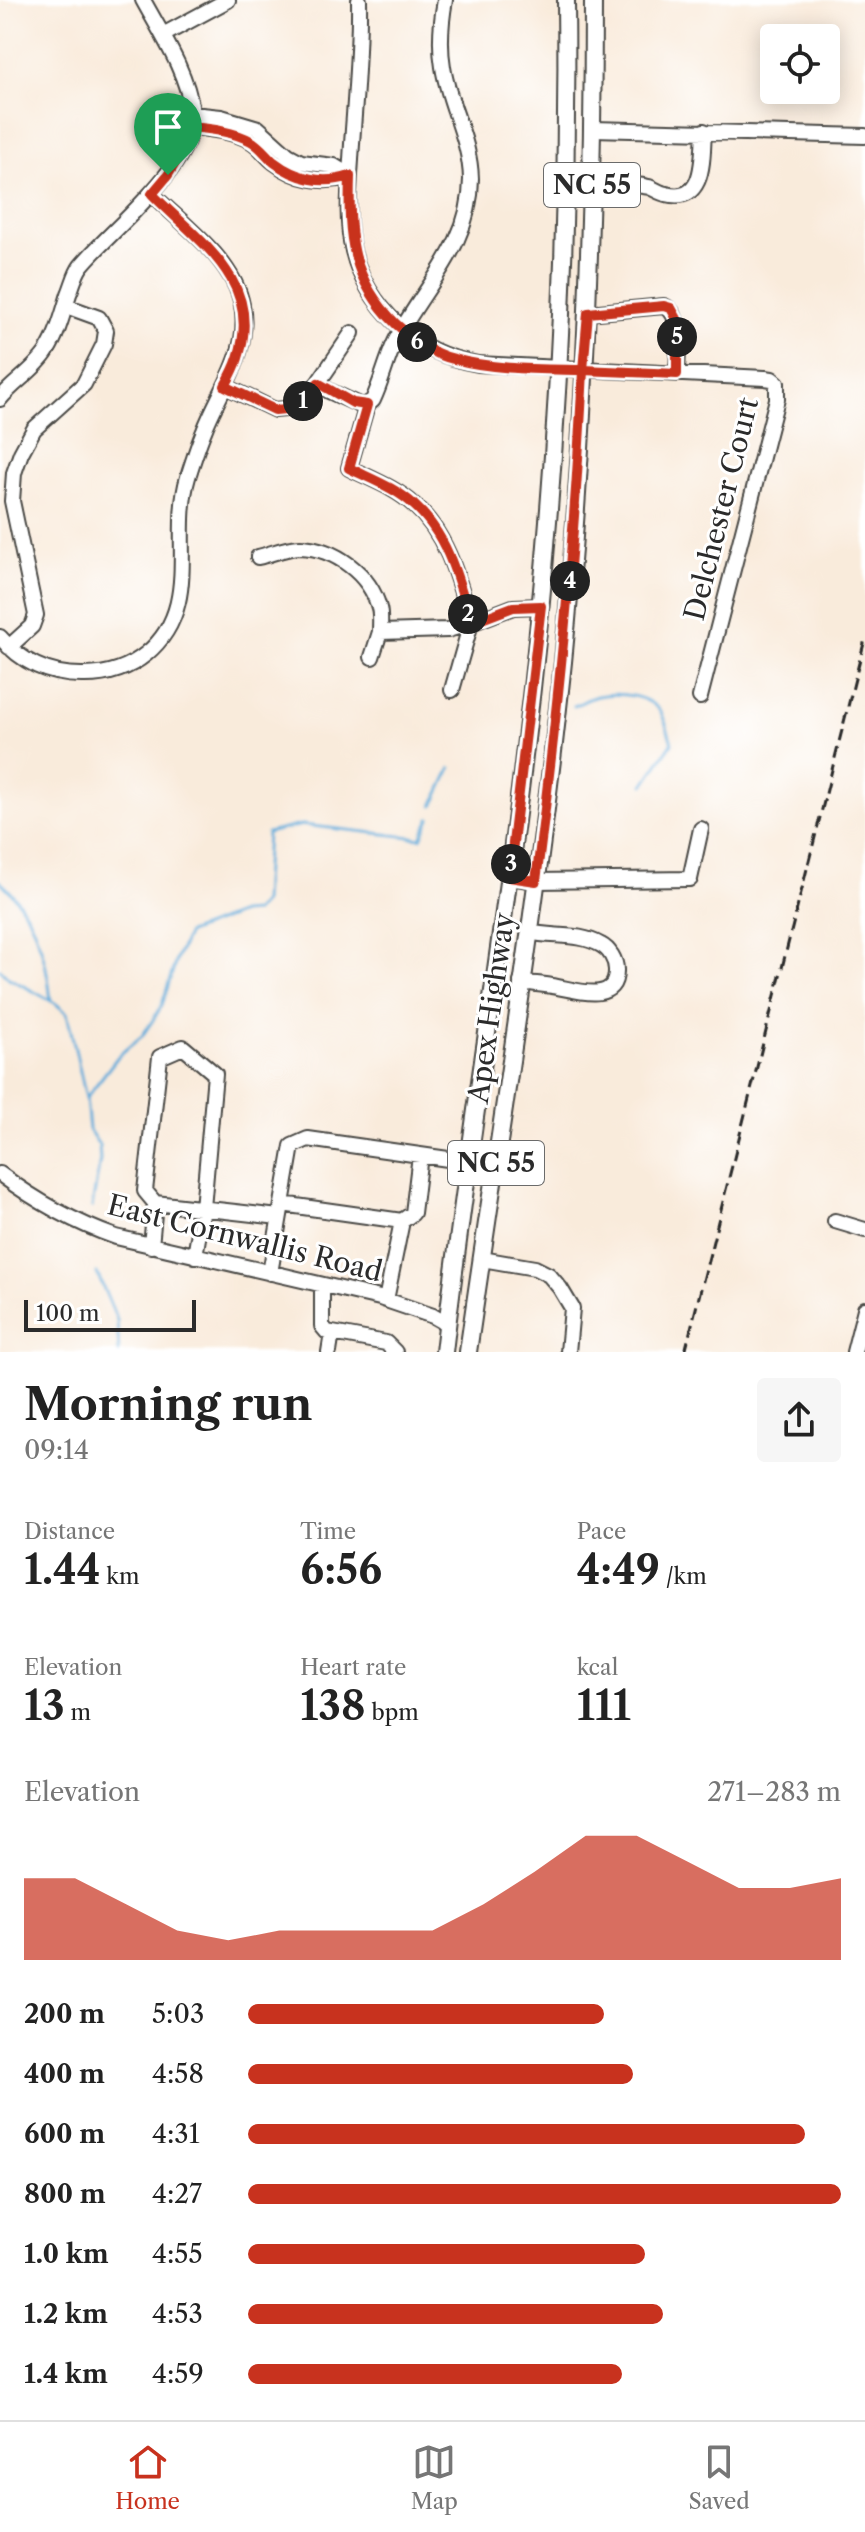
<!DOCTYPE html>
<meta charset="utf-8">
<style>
body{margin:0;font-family:"Libre Caslon Text",serif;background:#f6f6f6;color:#222;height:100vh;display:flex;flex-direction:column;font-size:30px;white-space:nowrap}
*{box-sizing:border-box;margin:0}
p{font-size:26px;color:#767676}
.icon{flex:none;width:44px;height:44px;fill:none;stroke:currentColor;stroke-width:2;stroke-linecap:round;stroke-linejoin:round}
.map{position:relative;height:1352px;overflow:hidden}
.panel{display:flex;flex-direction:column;background:#fff;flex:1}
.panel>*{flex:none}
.buttons{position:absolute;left:760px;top:24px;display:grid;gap:16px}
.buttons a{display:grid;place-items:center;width:80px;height:80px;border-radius:8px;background:#fff;box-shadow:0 4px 20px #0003;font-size:40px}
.scale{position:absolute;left:24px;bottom:20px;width:172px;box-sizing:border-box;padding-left:8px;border:4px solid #2b2b2b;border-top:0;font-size:22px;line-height:28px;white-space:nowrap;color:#2b2b2b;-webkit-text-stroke:6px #fff;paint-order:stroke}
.pin{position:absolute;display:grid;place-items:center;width:68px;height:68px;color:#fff;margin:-82px -34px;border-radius:50% 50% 50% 0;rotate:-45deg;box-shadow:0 0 8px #0007}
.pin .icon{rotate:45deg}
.km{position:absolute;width:40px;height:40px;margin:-20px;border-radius:50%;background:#222;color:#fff;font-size:22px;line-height:40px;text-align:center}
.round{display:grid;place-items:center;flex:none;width:84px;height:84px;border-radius:8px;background:#f6f6f6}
.headline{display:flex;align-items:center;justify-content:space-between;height:136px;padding:0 24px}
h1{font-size:44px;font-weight:700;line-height:60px}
.metrics{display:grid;grid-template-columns:repeat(3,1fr);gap:12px;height:136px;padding:8px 24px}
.metrics div{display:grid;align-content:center}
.metrics b{font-size:40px;font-weight:700}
.metrics small{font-size:22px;font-weight:400}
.metrics p{font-size:22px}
.chart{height:224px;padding:16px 24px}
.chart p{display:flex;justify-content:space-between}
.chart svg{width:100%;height:144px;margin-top:8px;fill:#c8321e;opacity:.7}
ul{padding:0 24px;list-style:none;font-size:26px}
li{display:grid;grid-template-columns:128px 96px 1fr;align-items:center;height:60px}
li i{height:20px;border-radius:10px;background:#c8321e}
.tabs{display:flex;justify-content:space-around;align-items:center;height:112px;border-top:2px solid #e0e0e0;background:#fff;font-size:22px;color:#767676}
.tabs a{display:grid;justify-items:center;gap:4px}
.tabs .selected{color:#c8321e}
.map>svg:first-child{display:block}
</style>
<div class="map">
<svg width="865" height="1352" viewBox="0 0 865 1352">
<rect width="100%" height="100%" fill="#fff"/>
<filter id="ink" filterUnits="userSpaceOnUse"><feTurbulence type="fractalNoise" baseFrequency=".0125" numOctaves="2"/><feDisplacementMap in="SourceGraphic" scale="16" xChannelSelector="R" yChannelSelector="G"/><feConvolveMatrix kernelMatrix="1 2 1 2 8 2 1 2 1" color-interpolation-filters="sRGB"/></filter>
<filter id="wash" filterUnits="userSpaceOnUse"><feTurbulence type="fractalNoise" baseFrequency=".006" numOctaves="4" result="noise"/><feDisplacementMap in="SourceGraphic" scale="32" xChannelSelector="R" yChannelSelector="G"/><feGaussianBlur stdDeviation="1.8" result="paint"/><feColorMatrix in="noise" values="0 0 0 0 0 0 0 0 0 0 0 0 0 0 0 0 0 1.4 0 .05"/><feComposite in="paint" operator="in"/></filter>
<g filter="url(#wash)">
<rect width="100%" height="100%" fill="#f9ebdb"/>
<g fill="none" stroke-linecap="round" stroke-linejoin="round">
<path stroke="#62acda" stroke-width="3" d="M574,706C581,703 589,698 597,696C617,692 649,694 661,713C666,722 669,733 672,743L644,785
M433,806L451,768
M0,881C34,912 47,956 51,1001
M0,969L9,978L55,1003L67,1013L86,1098L89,1130L99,1145L100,1160L92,1207
M86,1098L119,1055L142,1036L153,1020L162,1005L176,960L188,933L241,913L255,912L263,902L267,833L302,825L421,838L430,818
M97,1273L117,1320L119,1352"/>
</g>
</g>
<g filter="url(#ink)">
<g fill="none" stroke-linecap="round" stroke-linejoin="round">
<g stroke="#4a4845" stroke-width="18">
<path id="minor" d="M359,0C360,53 354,107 351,160C349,190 346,222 353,251C360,280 376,304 397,324C420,347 445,358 478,364L765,378L772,379L777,383V399L700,697
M163,35L228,0
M192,114L221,117L258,128L288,155L301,162L334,166L350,176
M191,127C210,129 233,131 251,141C260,146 266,156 274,162C296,179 323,185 350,176
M593,129L865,136
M592,184C610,185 630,183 649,187C655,189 660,193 666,194C706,204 702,157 704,131
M588,313L664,306C684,313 677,356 677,374
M318,383L329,391L362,406L367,405L373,400C382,381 386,361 395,342C423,287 471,245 471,179C470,138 449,106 443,67C439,44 441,22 445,0
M225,386L275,410L296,408L318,383L352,333
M0,399C14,382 36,369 47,351C58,334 63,313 69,294C73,285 75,274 81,266C112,228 198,164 192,111C187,72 162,35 143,0
M367,405L349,468C371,479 396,488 414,505C448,535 459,582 471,623L513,607L541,606
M258,557C271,554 287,547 300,547C335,548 370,574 379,608C381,615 380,624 380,632L448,630L471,623L452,690
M0,637C22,663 50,676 85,675C107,675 129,668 146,654C203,607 170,538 188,477C193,461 198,445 204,431C220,389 251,352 242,305C234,260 183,225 152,194
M9,647L32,626L36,615L12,501L14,473L21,453L34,429L84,384L104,344L106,331L99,318L66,306
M372,657L380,632
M509,877L536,881L690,879L701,829
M521,982C531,984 542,984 552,986C573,989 617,1006 616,970C616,960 609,949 601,945C578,932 553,938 529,932
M0,1174C36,1201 73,1222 116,1237L380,1298L433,1316L447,1324
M155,1203L145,1191L160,1057L183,1047L215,1074L203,1208L195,1256
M282,1204L402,1221L386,1300
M402,1221L413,1213L420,1155
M835,1221L865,1230
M151,1246L155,1203L279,1217
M482,1259L535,1268L549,1275L560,1288L572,1308L568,1352
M270,1273L292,1146L308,1139L469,1162
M322,1285V1326L327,1332L386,1343L395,1352
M329,1352L332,1333
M854,1352L865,1309"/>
</g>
<g stroke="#4a4845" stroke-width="20">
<path id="major" d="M444,1352C467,1153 501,955 524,756C555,506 569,253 566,0
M468,1352C501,1122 539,893 563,662C585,441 593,221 593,0"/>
</g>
<use href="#minor" stroke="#fff" stroke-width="14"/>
<use href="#major" stroke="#fff" stroke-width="16"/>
<path stroke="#2b2b2b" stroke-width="3" stroke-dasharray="12 6" stroke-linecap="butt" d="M685,1352L865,639"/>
</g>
</g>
<g fill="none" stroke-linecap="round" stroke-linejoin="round" filter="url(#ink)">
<g stroke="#fff" stroke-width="16">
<path id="route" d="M168,175L152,194C198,241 264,281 238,358C235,368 230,377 225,386L275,410L296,408L318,383L353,403L367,405L349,468C371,479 396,488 414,505C448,535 459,582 471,623L513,607L541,606L509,877L536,881C558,711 575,541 583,370L677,374V319L671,308L664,306L588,313L583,370C541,369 495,370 454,359C431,354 413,339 396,324C351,280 348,236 350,176C323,185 296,179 274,162C266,155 260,146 251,141C233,131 210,129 191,127L186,145L168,175"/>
</g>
<use href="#route" stroke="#c8321e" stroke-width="10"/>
</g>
<g text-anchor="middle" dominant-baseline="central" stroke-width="6" stroke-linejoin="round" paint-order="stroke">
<g fill="#fff" stroke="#6b6b6b" stroke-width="2">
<rect x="544" y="163" width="96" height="44" rx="6"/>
<rect x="448" y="1141" width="96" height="44" rx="6"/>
</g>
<g font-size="26" font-weight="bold" fill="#2b2b2b">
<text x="592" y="185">NC 55</text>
<text x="496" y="1163">NC 55</text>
</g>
<g font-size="28" fill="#2b2b2b" stroke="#fff">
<text transform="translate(721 509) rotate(-76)">Delchester Court</text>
<text transform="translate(491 1008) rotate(-82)">Apex Highway</text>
<text transform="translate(245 1238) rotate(14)">East Cornwallis Road</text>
</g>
</g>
</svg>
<div class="buttons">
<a><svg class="icon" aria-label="locate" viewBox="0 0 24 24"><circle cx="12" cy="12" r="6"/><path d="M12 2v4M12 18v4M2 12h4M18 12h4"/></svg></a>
</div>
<div class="scale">100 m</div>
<div class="pin" style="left:168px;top:175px;background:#1e9e55"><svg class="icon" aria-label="arrive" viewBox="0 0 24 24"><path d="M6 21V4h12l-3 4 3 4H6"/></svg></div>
<b class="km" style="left:303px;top:401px">1</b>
<b class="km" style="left:468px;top:614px">2</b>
<b class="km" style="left:511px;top:864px">3</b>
<b class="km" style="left:570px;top:581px">4</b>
<b class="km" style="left:677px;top:337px">5</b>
<b class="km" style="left:417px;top:342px">6</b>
</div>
<section class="panel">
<div class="headline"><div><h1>Morning run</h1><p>09:14</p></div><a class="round"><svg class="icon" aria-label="share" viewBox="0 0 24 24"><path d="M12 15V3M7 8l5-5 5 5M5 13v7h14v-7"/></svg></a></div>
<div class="metrics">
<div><p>Distance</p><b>1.44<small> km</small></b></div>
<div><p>Time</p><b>6:56</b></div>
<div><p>Pace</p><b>4:49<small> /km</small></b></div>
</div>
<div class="metrics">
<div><p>Elevation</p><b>13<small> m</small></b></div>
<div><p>Heart rate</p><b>138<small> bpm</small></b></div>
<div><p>kcal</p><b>111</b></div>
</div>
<div class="chart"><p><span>Elevation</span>271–283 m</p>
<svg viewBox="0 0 160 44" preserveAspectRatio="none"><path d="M0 44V19L10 19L20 27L30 35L40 38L50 35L60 35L70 35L80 35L90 27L100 17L110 6L120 6L130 14L140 22L150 22L160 19V44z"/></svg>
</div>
<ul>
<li><b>200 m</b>5:03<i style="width:60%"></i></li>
<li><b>400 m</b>4:58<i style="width:65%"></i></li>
<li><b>600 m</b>4:31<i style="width:94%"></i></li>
<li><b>800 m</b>4:27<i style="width:100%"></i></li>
<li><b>1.0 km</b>4:55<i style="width:67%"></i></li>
<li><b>1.2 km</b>4:53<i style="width:70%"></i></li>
<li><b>1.4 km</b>4:59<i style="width:63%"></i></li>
</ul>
</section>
<nav class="tabs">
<a class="selected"><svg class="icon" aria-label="home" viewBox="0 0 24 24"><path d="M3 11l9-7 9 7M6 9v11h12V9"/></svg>Home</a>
<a><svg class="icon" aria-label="map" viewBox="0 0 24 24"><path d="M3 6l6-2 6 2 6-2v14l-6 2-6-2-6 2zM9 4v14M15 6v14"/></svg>Map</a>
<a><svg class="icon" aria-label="saved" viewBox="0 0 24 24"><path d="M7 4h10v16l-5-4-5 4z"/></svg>Saved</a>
</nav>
